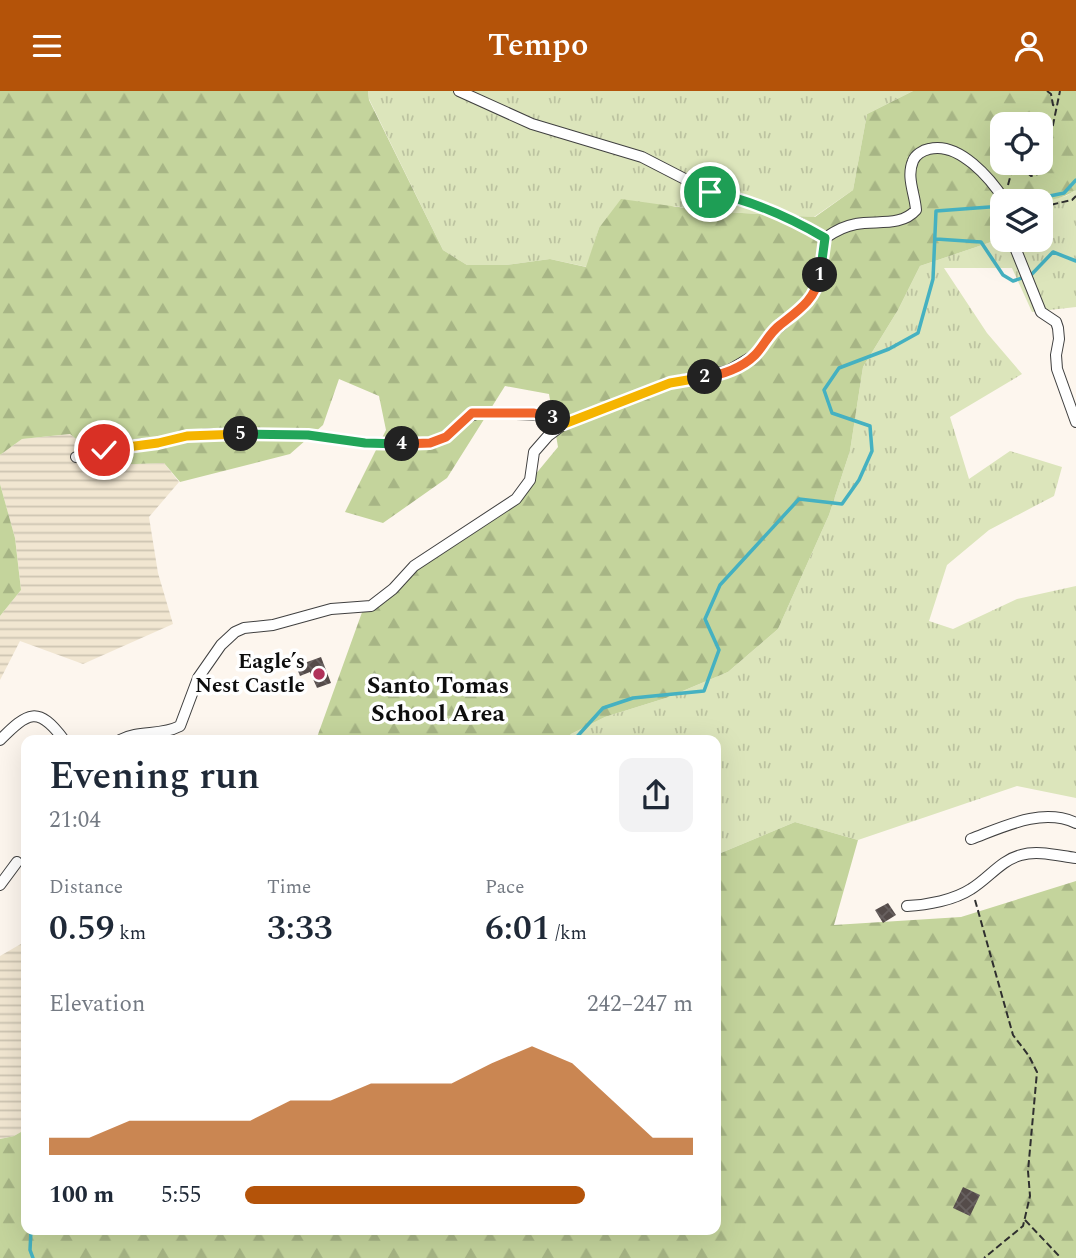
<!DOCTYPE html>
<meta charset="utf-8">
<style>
body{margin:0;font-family:Spectral,serif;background:#f2f2f3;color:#1f2937;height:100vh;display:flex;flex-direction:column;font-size:26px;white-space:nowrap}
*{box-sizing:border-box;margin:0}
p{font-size:23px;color:#747a83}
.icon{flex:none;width:38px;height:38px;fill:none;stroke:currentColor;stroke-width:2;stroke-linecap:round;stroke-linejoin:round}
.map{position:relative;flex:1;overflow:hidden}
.side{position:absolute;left:21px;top:644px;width:700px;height:500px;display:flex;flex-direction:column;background:#fff;border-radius:14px;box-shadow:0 7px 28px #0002}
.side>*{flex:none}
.controls{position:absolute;left:990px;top:21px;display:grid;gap:14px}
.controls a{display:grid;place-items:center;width:63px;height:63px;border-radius:14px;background:#fff;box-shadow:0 7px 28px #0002;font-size:35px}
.pin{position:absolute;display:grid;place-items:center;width:60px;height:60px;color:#fff;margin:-30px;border:4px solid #fff;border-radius:50%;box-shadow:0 2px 7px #0007}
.km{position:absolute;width:35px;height:35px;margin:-18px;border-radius:50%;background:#222;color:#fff;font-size:19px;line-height:35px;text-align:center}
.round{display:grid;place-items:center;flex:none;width:74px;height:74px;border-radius:14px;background:#f2f2f3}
.head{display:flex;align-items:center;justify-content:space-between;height:119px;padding:0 28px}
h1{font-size:38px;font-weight:600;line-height:52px}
.figures{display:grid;grid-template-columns:repeat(3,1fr);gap:10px;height:119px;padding:7px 28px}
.figures div{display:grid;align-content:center}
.figures b{font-size:35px;font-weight:600}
.figures small{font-size:19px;font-weight:400}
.figures p{font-size:19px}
.chart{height:196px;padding:14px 28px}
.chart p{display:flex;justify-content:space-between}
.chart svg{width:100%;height:126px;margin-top:7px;fill:#b45309;opacity:.7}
ul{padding:0 28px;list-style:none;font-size:23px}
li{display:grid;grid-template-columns:112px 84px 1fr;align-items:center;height:52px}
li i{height:18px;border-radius:9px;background:#b45309}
header{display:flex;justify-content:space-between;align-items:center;height:91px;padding:0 28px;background:#b45309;color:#fff;font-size:32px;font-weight:600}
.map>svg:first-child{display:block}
</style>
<header><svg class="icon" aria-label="menu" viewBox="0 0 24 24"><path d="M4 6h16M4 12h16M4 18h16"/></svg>Tempo<svg class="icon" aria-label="person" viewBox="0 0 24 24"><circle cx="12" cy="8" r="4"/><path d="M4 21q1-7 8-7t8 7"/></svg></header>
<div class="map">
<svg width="1076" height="1167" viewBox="0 0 1076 1167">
<defs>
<pattern id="farmland-rules" width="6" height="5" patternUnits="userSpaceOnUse" patternTransform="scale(1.75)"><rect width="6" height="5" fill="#f1e6d1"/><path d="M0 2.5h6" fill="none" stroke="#cdc4b2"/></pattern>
<pattern id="grass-tufts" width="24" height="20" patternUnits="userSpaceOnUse" patternTransform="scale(1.75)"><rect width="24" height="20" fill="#dce5bb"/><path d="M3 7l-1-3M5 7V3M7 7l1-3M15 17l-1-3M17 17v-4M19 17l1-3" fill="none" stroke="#bcc3a0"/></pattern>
<pattern id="forest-firs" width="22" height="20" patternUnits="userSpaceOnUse" patternTransform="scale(1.75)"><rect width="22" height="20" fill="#c4d49c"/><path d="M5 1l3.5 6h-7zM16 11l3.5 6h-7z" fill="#a7b585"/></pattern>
<pattern id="building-cross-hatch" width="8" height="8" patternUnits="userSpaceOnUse" patternTransform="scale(1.75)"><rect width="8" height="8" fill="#554c4a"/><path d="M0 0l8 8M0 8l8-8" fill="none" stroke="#686160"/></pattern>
</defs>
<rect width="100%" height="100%" fill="#fdf6ee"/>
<path fill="url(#farmland-rules)" d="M70,343L108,374L164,372L179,391L149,426L158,482L173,533L83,573L20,550L0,589V525L21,499L15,447L0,393V364L22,348Z
M26,850V1038L14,1045L0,1048V865Z"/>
<path fill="url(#grass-tufts)" d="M368,0H913L867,23L853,99L814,126L707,120L674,115L599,137L587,176L550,168L506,174H467L443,159L369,8Z
M1076,99V216L1032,221L1012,177H944L987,242L1022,283L950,326L969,388L1010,360L1062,376L1054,405L989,439L947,474L929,530L953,538L1017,508L1076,495V707L1017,695L858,749L795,731L716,764V649H567L571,643L605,626L666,607L728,581L778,538L829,424L850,360L863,276L898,219L920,175L1003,147V149H1041V111L1066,105Z"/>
<path fill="url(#forest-firs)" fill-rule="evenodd" d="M0,0H368L369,9L443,159L467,174H506L550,168L586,176L599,137L621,108L707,120L815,126L853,99L867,23L913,0H1076V99C1053,114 1029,110 1003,110V147L920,175L898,219L863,276L850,360L829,424L778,538L728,581L666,607L605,626L571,643L567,649H316L365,513L520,402L558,356L549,303L505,295L447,387L383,432L345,421L386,339L379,305L339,288L323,334L290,363L180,391L164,372L108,374L70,343L22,348L0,364ZM1003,33H1041V72H1003Z
M0,393L15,447L21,499L0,525Z
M795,731L858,749L834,834L961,826L1076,790V1167H0V1048L14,1045L26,1038V1139H716V764Z"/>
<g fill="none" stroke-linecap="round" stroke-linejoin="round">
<path stroke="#45b1c1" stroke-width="3.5" d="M1026,110L1064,102L1076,89
M936,148L981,151L1003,184L1013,190L1031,184L1053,161L1076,170
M574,649L603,617L633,607L704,600L719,559L705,528L720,494L799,408L842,413L859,389L872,360L870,335L832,322L824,299L839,277L889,258L918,242L933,188L936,120L1003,115
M31,1139L30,1159L33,1167"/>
</g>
<path fill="url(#building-cross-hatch)" d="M321,566L331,592L317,597L310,581L300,585L296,575Z
M888,812L896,824L883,832L875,819Z
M963,1096L980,1104L970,1125L953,1117Z"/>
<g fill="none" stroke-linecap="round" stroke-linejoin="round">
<g stroke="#404040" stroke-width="12">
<path id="street" d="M459,0L532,33L642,66L710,101L729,104L766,118L799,132L825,147
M1012,149L1041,221L1056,231L1058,237L1059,248L1056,264L1057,278L1076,331
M76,366L124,355L158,352L187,345L216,343L308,344L365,352H430L446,346L467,326L479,322L548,324L564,333
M0,649C28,621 38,614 64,649
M120,649C139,639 161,645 180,635L198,587L221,554L235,541L244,537L273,534L331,518L371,515L393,498L414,475L516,408L530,389L534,361L548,345L564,333L670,292L728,280L755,264L772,242L803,216L817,197L825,147C835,140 844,135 856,133C876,129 901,136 916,119C915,103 906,86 913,70C915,64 923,59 929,58C959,50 991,88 1005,110
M971,748C1003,736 1042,716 1076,732
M0,794L17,771
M907,815C928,814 954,809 971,798C988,788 1001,769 1021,764C1038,759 1059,765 1076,767"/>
</g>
<path stroke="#2f2f2f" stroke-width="2" stroke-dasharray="7 3.5" stroke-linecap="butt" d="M1047,0L1051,3L1053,14L1056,15
M1031,74L1038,83
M1008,94L1011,83L1009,73L1022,77L1031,85L1038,83L1048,58L1060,0
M1041,116L1072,109L1076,105
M975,809L1013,944L1029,965L1037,981L1028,1080L1030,1105L1023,1135L984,1167
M1025,1129L1061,1167"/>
<use href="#street" stroke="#fff" stroke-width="10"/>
</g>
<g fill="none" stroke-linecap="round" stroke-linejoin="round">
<g stroke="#fff" stroke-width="14">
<path id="split-1" d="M710,101C751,109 789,126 825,147L820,184"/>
</g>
<g stroke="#fff" stroke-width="14">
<path id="split-2" d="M705,286C722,284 742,277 755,264C764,255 769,242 780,234C799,219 815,209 820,184"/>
</g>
<g stroke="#fff" stroke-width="14">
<path id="split-3" d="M553,327L564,333L670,292L705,286"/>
</g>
<g stroke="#fff" stroke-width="14">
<path id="split-4" d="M402,353L430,352L446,346L472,322H534L553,327"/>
</g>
<g stroke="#fff" stroke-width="14">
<path id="split-5" d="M241,343L308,344L365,352L402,353"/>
</g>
<g stroke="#fff" stroke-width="14">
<path id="split-6" d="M104,359L158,352L187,345L241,343"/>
</g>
<use href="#split-1" stroke="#22a559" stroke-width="9"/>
<use href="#split-2" stroke="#f0652b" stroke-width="9"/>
<use href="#split-3" stroke="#f5b400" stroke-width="9"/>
<use href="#split-4" stroke="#f0652b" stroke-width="9"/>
<use href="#split-5" stroke="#22a559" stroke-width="9"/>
<use href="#split-6" stroke="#f5b400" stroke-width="9"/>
</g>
<circle fill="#b0325a" stroke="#fff" stroke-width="2.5" cx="319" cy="583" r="7"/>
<g text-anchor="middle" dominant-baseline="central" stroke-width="7" stroke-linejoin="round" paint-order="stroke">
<g font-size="21" font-weight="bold" fill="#0d0d0d" stroke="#fff" text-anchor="end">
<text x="305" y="571">Eagle’s<tspan x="305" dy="24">Nest Castle</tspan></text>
</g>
<g font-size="24" font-weight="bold" fill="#0d0d0d" stroke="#fff">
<text x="438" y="595">Santo Tomas<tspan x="438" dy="28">School Area</tspan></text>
</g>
</g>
</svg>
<div class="controls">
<a><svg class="icon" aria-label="locate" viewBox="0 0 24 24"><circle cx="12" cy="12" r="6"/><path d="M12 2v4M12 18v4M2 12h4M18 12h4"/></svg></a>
<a><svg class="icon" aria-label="layers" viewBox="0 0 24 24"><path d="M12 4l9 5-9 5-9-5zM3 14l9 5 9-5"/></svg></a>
</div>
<div class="pin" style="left:710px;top:101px;background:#1e9e55"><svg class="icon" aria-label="arrive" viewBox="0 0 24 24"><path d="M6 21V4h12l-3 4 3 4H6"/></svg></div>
<div class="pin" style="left:104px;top:359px;background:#d93025"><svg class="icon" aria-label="check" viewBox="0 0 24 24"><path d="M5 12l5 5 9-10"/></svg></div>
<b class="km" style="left:820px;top:184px">1</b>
<b class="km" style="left:705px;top:286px">2</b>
<b class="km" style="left:553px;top:327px">3</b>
<b class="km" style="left:402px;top:353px">4</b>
<b class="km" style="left:241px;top:343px">5</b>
<section class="side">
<div class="head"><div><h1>Evening run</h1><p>21:04</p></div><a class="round"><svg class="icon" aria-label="share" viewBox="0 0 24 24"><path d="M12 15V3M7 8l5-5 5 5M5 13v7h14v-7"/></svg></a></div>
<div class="figures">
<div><p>Distance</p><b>0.59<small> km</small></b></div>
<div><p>Time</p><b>3:33</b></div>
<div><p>Pace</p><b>6:01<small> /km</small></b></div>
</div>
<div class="chart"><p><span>Elevation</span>242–247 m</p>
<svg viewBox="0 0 160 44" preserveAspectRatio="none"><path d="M0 44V38L10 38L20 32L30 32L40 32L50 32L60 25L70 25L80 19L90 19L100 19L110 12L120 6L130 12L140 25L150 38L160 38V44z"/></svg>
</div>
<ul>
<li><b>100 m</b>5:55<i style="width:76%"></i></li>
</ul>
</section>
</div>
